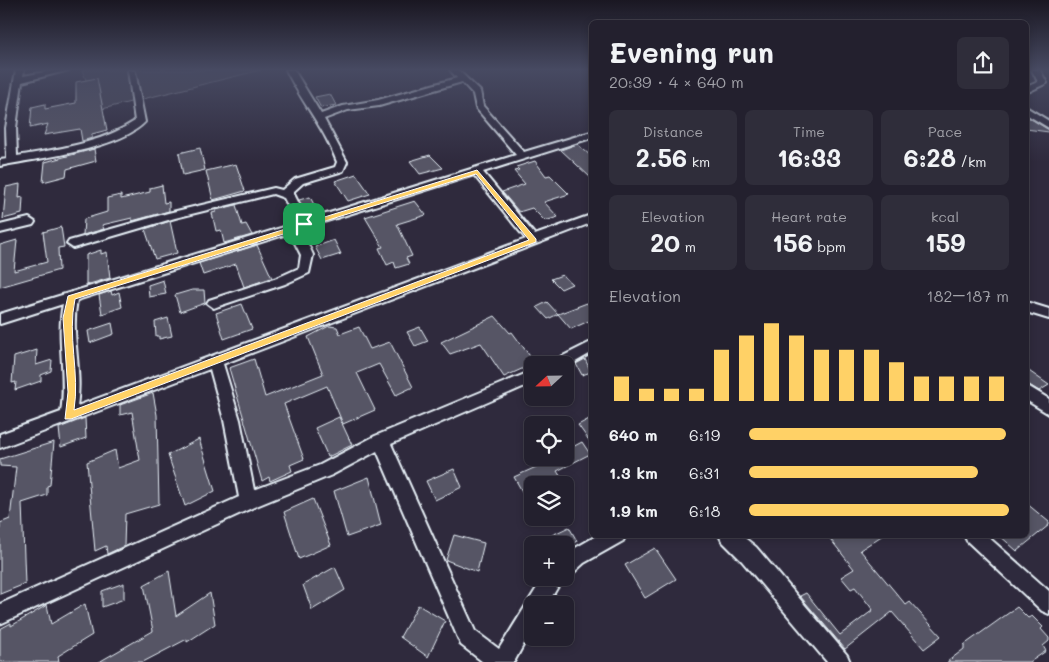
<!DOCTYPE html>
<meta charset="utf-8">
<style>
body{margin:0;font-family:Mali,sans-serif;background:#2f2d3a;color:#f1f3f6;height:100vh;display:flex;flex-direction:column;font-size:19px;white-space:nowrap}
*{box-sizing:border-box;margin:0}
p{font-size:16px;color:#a3a3aa}
.icon{flex:none;width:28px;height:28px;fill:none;stroke:currentColor;stroke-width:2;stroke-linecap:round;stroke-linejoin:round}
.map{position:relative;flex:1;overflow:hidden}
.side{position:absolute;left:589px;top:20px;width:440px;height:518px;display:flex;flex-direction:column;background:#23202e;border-radius:8px;box-shadow:0 2px 8px #0003,0 0 0 1px #403e4a}
.side>*{flex:none}
.needle{width:32px;rotate:248deg}
.controls{position:absolute;left:524px;top:356px;display:grid;gap:10px}
.controls a{display:grid;place-items:center;width:50px;height:50px;border-radius:8px;background:#23202e;box-shadow:0 2px 8px #0003,0 0 0 1px #403e4a;font-size:25px}
.pin{position:absolute;display:grid;place-items:center;width:42px;height:42px;color:#fff;margin:-21px;border-radius:10px;box-shadow:0 2px 8px #0006}
.round{display:grid;place-items:center;flex:none;width:52px;height:52px;border-radius:8px;background:#2f2d3a}
.headline{display:flex;align-items:center;justify-content:space-between;height:85px;padding:0 20px}
h1{font-size:28px;font-weight:700;line-height:38px}
.stats{display:grid;grid-template-columns:repeat(3,1fr);gap:8px;height:85px;padding:5px 20px}
.stats div{display:grid;align-content:center;border-radius:8px;background:#2f2d3a;text-align:center}
.stats b{font-size:25px;font-weight:700}
.stats small{font-size:14px;font-weight:400}
.stats p{font-size:14px}
.chart{height:140px;padding:10px 20px}
.chart p{display:flex;justify-content:space-between}
.chart svg{width:100%;height:90px;margin-top:5px;stroke:#ffd166;stroke-width:6}
ul{padding:0 20px;list-style:none;font-size:16px}
li{display:grid;grid-template-columns:80px 60px 1fr;align-items:center;height:38px}
li i{height:12px;border-radius:6px;background:#ffd166}
.map>svg:first-child{display:block}
</style>
<div class="map">
<svg width="1049" height="662" viewBox="0 0 1049 662">
<rect width="100%" height="100%" fill="#2f2a3d"/>
<filter id="ink" filterUnits="userSpaceOnUse"><feTurbulence type="fractalNoise" baseFrequency=".02" numOctaves="2"/><feDisplacementMap in="SourceGraphic" scale="10" xChannelSelector="R" yChannelSelector="G"/><feConvolveMatrix kernelMatrix="1 2 1 2 8 2 1 2 1" color-interpolation-filters="sRGB"/></filter>
<g filter="url(#ink)">
<path fill="#464455" stroke="#979aa6" d="M82,70H261L98,110Z"/>
<path fill="#575565" stroke="#e8f1f8" d="M97,78L107,130L92,134V138L82,141L80,129L44,135L48,124L30,128L32,107L45,104V109L76,103V82Z
M330,94L336,105L321,108L315,97Z
M1026,116L1049,130V132L1026,129Z
M577,144L591,156V178L561,150Z
M200,148L205,170L183,175L179,153Z
M94,149L96,161L67,169L66,176L43,182L45,162Z
M430,155L443,168L420,174L410,161Z
M535,161L546,176L550,175L569,194L544,202L558,217L545,221L532,208L519,212L502,192L525,184L514,171L519,170L516,167Z
M236,164L245,191L213,200L206,171Z
M356,174L370,194L348,201L335,181Z
M20,184L19,198L23,197L22,214L3,219L6,187Z
M162,185L164,203L169,202V211L132,221V218L102,225L104,229L83,235L84,219L107,212V198L121,195V199L150,192V188Z
M310,197L318,212L307,216L299,200Z
M415,201L426,215L397,224L412,256L406,258L409,264L396,268L394,262L387,265L379,248L383,247L365,217Z
M236,205L242,225L246,224L252,235L224,243L221,230L216,231L212,213L216,212V210Z
M170,221L177,253L155,259L145,229Z
M61,227L64,247L58,248L59,270L0,287V245L17,240L14,271L47,262L43,232Z
M334,240L341,254L322,260L315,247Z
M257,245L272,278L244,287L236,264L203,275L199,263Z
M101,250V254L107,252L110,278L86,285V255Z
M562,275L572,284L561,289L551,279Z
M163,280L166,294L149,297L148,285Z
M192,290H204L205,303L180,312L175,295Z
M111,291L112,295L119,292L122,307L102,314L99,295Z
M547,302L558,314L548,319L537,307Z
M587,303L591,307V320L571,329L558,314Z
M242,304L252,329L224,339L216,313Z
M495,316L510,333L512,332L535,363L504,377L481,343L450,354L441,342Z
M168,318L172,336L159,339V336H156L155,322Z
M112,323L114,334L90,343L88,331Z
M329,326L337,327L340,334L359,327L370,349L390,342L413,387L396,395L379,364L357,373L375,410L343,424L327,386L284,404L304,459L290,465L292,471L270,481L269,477L262,481L229,368L254,359L265,397L323,374L308,337Z
M420,327L428,341L415,346L407,332Z
M37,350L36,365L52,360L51,371L41,375V381L15,390L16,382L12,383L14,357Z
M585,359L591,372L582,375L576,364Z
M1026,369L1049,385L1039,391L1026,383Z
M153,393L157,415L159,504L125,514L124,546L107,554L106,546L95,551L87,462L115,450L118,468L140,460L132,412L120,415V405Z
M339,417L352,445L328,457L315,428Z
M85,418L86,438L61,447L59,428Z
M591,418V443L578,425Z
M199,439L215,491L185,506L168,455Z
M54,442L50,485L47,486V495L22,503L25,584L0,594V523L10,519L16,467L0,466V459Z
M582,442L590,454L557,471L566,485H532V509L514,477L556,458H565V451Z
M454,469L462,487L435,500L426,481Z
M369,477L381,525L347,537L334,491Z
M313,499L331,545L299,559L284,512Z
M1026,503L1049,522V525L1017,551L999,535H1026Z
M569,527L577,541L570,545H558L552,535Z
M454,535L484,543L477,572L446,560Z
M827,535H883L860,550L906,605L910,602L941,636L924,649L892,612L845,649L800,596L806,593L840,635L873,610L855,587L851,589L841,577L854,569Z
M655,548L676,579L645,598L625,565Z
M335,567L345,590L312,610L303,585Z
M169,571L176,616L210,593L215,624L187,642V639L143,662H99L153,631L144,585Z
M124,583V599L102,607V591Z
M85,604L92,635L58,656L59,662H0V629L11,623V626L47,605L51,624Z
M418,605L445,621L428,657L400,637Z
M1017,607L1028,618L1032,616L1043,627L1041,629L1049,638V641L1043,646L1046,651L1030,662H947L964,649V645Z"/>
<g fill="none" stroke-linecap="round" stroke-linejoin="round">
<g stroke="#e8f1f8" stroke-width="4">
<path id="minor" d="M16,70H24L23,76L56,70H69L22,82L16,128L17,156C57,149 100,144 135,121L128,70L135,71L145,122C119,150 37,158 0,166V160L7,159L6,128Z
M286,70H294L321,114L343,106L378,100L457,78L450,70H458L480,91L483,106L524,152L591,132V138L483,172L535,235L591,215V223L223,364L240,420L254,490L320,465L375,436L532,371V383L391,444L475,631L499,649L543,578H563L547,605H532V629L514,662H483L461,645L377,451L332,475L254,507L0,624V604L239,497L224,420L210,369L0,448V434L61,412C67,376 56,339 63,304L0,324V314L297,223L284,198L273,194L175,218L73,248L67,244L69,241L168,213L274,188L282,190L295,179L335,167L337,162C324,127 302,103 286,70ZM462,82L473,94L476,108L516,155L307,220L293,192L303,183L343,171L347,162L324,119L348,110L379,106ZM474,175L526,239L77,406C83,371 70,335 77,300L290,233L301,255L299,268L277,278L209,300L207,303L214,308L219,306L285,284L309,273L313,255L301,229Z
M1032,70H1040L1047,83L1026,93V87L1038,82Z
M1026,107L1049,121V128L1026,114Z
M29,218L35,222L33,225L0,233V225Z
M1026,302L1049,309V319L1026,312Z
M591,342V353L565,368V365H551L553,361Z
M1026,385L1049,399V414L1026,400Z
M598,535H626L623,541L584,563L572,574L565,576V554Z
M719,535H741L756,547L847,655L850,662H827L742,561L722,541Z
M964,535H986L1049,591V614L1042,611L967,541Z"/>
</g>
<use href="#minor" fill="#2f2a3d" fill-rule="evenodd"/>
</g>
</g>
<linearGradient id="sky" x2="0" y2="1"><stop stop-color="#1a1722"/><stop offset="0.43" stop-color="#474a62"/><stop offset="1" stop-color="#474a62" stop-opacity="0"/></linearGradient>
<rect width="1049" height="162" fill="url(#sky)"/>
<path fill="#ffd166" stroke="#fff" fill-rule="evenodd" d="M477,170L536,239V242L71,419H65L68,392L63,318L68,296ZM476,174L529,240L74,410C80,373 67,336 75,299Z"/>
</svg>
<div class="controls">
<a><svg class="needle" viewBox="-14 -14 28 28"><path d="M0-13l5 13h-10z" fill="#e53935"/><path d="M0 13l5-13h-10z" fill="#a3a3aa"/></svg></a>
<a><svg class="icon" aria-label="locate" viewBox="0 0 24 24"><circle cx="12" cy="12" r="6"/><path d="M12 2v4M12 18v4M2 12h4M18 12h4"/></svg></a>
<a><svg class="icon" aria-label="layers" viewBox="0 0 24 24"><path d="M12 4l9 5-9 5-9-5zM3 14l9 5 9-5"/></svg></a>
<a>+</a>
<a>−</a>
</div>
<div class="pin" style="left:304px;top:224px;background:#1e9e55"><svg class="icon" aria-label="arrive" viewBox="0 0 24 24"><path d="M6 21V4h12l-3 4 3 4H6"/></svg></div>
<section class="side">
<div class="headline"><div><h1>Evening run</h1><p>20:39 · 4 × 640 m</p></div><a class="round"><svg class="icon" aria-label="share" viewBox="0 0 24 24"><path d="M12 15V3M7 8l5-5 5 5M5 13v7h14v-7"/></svg></a></div>
<div class="stats">
<div><p>Distance</p><b>2.56<small> km</small></b></div>
<div><p>Time</p><b>16:33</b></div>
<div><p>Pace</p><b>6:28<small> /km</small></b></div>
</div>
<div class="stats">
<div><p>Elevation</p><b>20<small> m</small></b></div>
<div><p>Heart rate</p><b>156<small> bpm</small></b></div>
<div><p>kcal</p><b>159</b></div>
</div>
<div class="chart"><p><span>Elevation</span>182–187 m</p>
<svg viewBox="0 0 160 44" preserveAspectRatio="none"><path d="M5 44V32M15 44V38M25 44V38M35 44V38M45 44V19M55 44V12M65 44V6M75 44V12M85 44V19M95 44V19M105 44V19M115 44V25M125 44V32M135 44V32M145 44V32M155 44V32"/></svg>
</div>
<ul>
<li><b>640 m</b>6:19<i style="width:99%"></i></li>
<li><b>1.3 km</b>6:31<i style="width:88%"></i></li>
<li><b>1.9 km</b>6:18<i style="width:100%"></i></li>
</ul>
</section>
</div>
